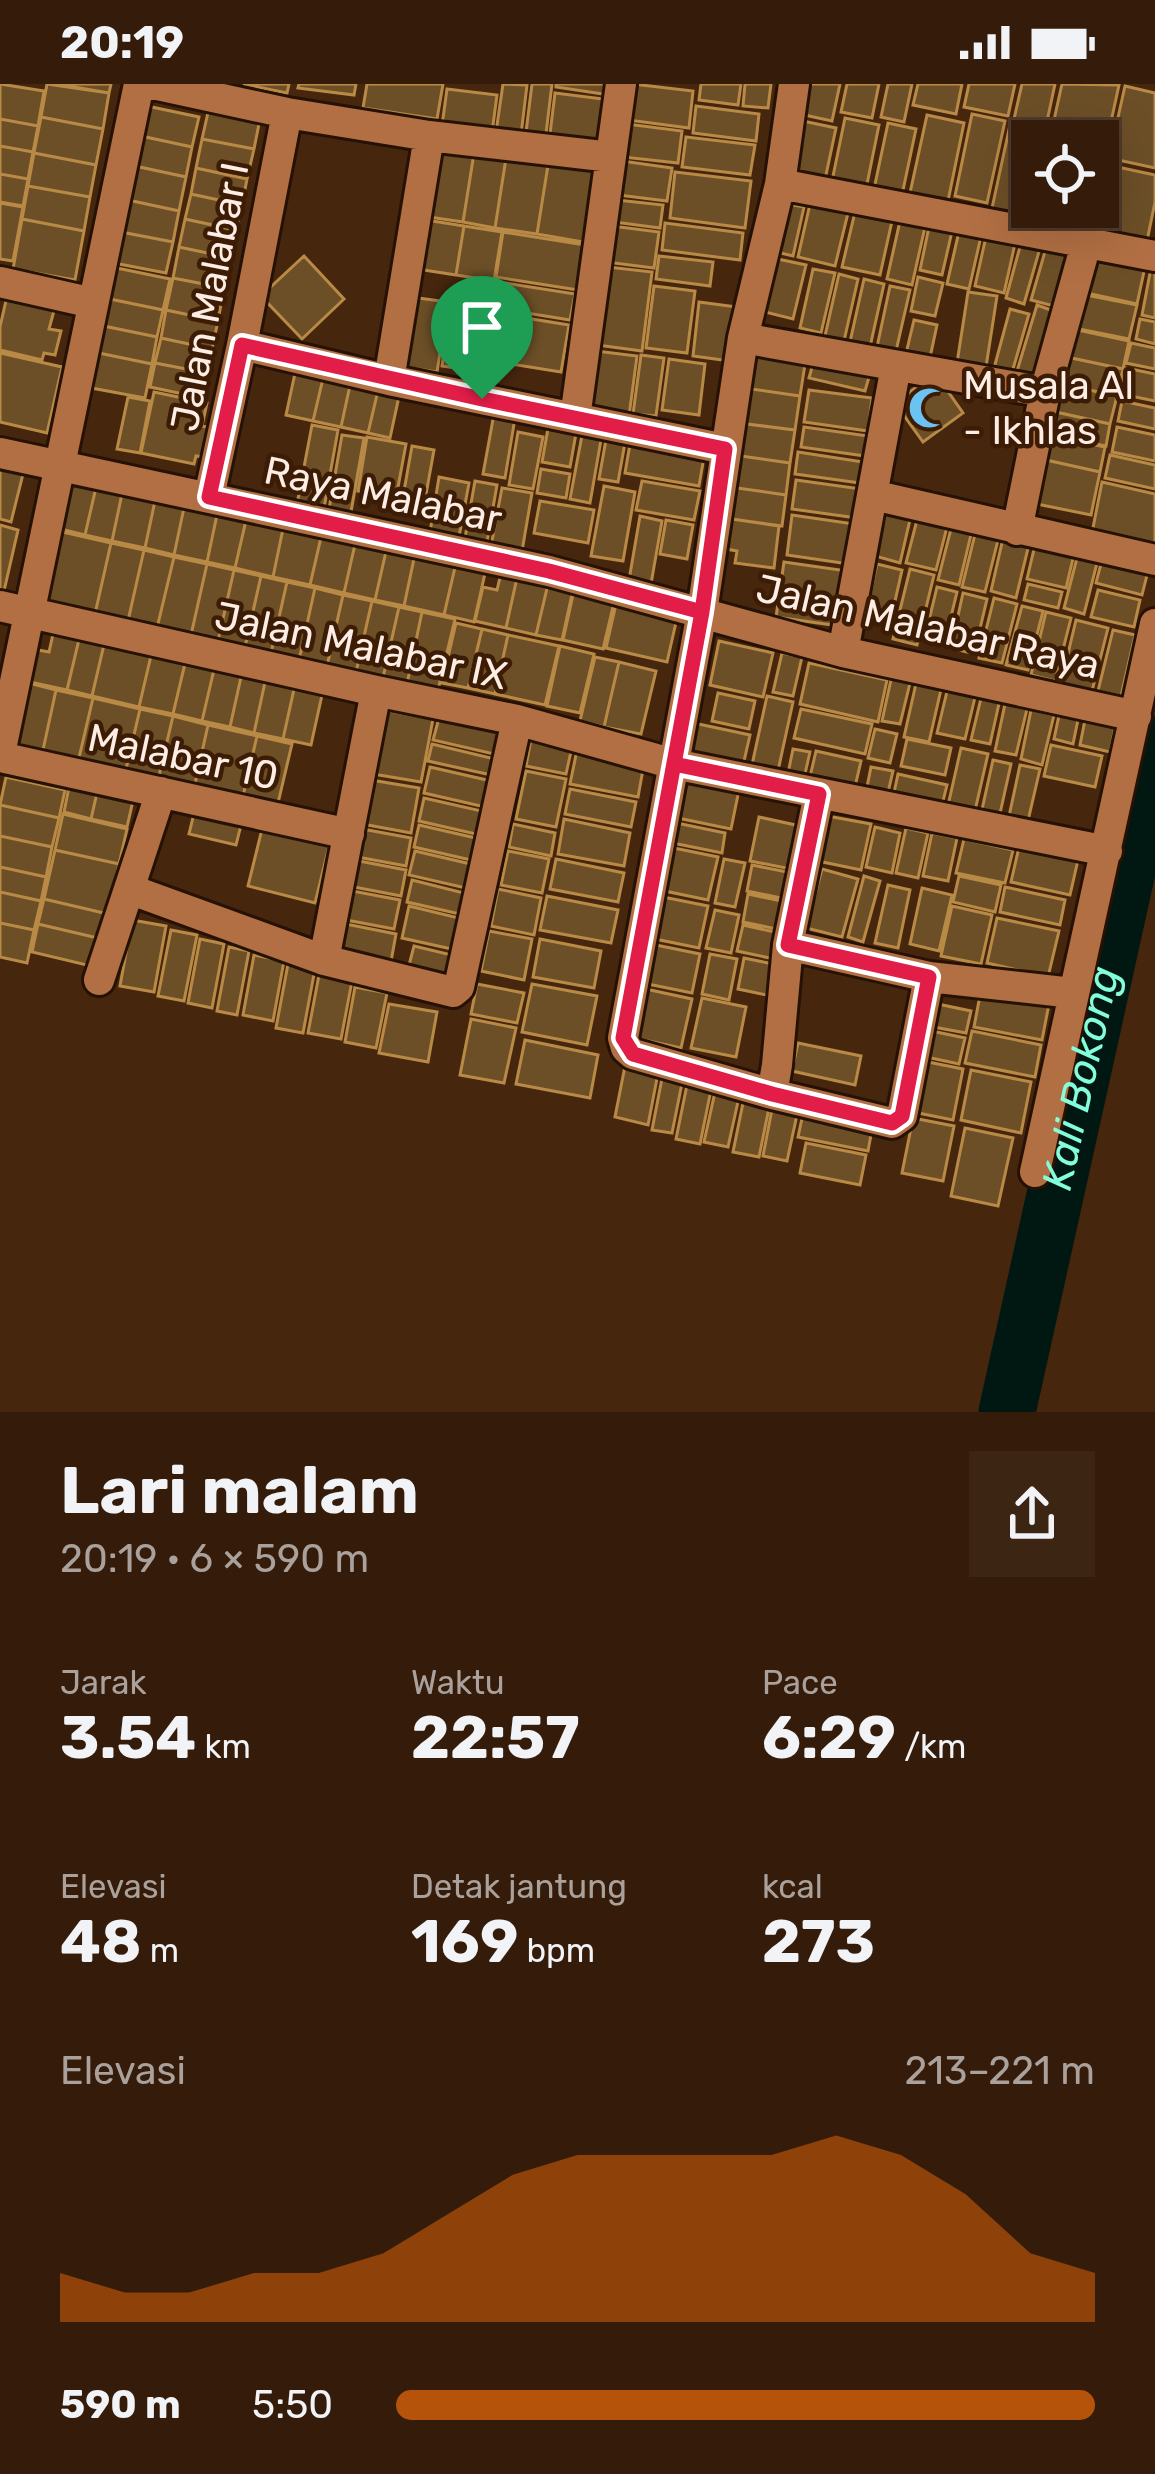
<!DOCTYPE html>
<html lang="id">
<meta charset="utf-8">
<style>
body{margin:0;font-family:Rubik,sans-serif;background:#3d2513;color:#f1f3f6;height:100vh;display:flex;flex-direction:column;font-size:45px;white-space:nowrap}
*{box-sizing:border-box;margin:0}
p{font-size:39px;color:#aaa19c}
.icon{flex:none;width:66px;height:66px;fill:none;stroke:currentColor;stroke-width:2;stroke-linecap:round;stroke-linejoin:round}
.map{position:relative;height:1328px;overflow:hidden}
.panel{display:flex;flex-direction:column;background:#351c0a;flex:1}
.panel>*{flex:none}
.controls{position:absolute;left:1011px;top:36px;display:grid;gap:24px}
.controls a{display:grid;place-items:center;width:108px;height:108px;border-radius:0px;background:#351c0a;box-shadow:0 12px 48px #0002,0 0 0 3px #4f3a2b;font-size:60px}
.pin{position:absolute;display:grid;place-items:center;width:102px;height:102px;color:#fff;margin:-123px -51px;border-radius:50% 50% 50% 0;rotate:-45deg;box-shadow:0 0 12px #0007}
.pin .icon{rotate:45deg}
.round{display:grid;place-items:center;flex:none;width:126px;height:126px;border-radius:0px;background:#3d2513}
.head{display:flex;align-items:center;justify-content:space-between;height:204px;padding:0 60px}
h1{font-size:66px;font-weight:700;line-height:90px}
.figures{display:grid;grid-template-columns:repeat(3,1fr);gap:18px;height:204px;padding:12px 60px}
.figures div{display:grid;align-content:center}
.figures b{font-size:60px;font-weight:700}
.figures small{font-size:33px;font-weight:400}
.figures p{font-size:33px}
.chart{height:336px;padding:24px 60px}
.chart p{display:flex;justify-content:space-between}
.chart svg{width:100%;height:216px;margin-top:12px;fill:#b45309;opacity:.7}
ul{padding:0 60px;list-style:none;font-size:39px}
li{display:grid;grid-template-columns:192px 144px 1fr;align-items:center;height:90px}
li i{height:30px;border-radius:15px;background:#b45309}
.status{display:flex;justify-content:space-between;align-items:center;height:84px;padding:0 60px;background:#351c0a;direction:ltr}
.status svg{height:33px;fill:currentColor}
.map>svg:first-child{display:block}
</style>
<div class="status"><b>20:19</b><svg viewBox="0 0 49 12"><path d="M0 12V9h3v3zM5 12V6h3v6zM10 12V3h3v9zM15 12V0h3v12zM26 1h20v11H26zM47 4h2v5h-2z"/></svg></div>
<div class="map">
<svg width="1155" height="1328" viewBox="0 0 1155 1328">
<rect width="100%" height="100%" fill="#47260e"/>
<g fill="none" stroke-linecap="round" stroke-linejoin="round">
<path stroke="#011812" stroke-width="57" id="s1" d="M1007,1328L1155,661"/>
</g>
<path fill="#6c4f27" stroke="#b98946" stroke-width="3" d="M0,0L44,7L38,42L0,35Z
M47,0L109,9L103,45L41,33Z
M57,0H111L109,9Z
M243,0H289L287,9Z
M299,0H356L354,11L298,4Z
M367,0H443L437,35L363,24Z
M503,0L527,1L520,59L495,55Z
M532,0H552L545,58L525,56Z
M556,0H605L603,10L556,3Z
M633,0L693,7L689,44L628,36Z
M701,0H741L738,21L699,16Z
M745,0H771L768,24L743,22Z
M806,0H840L832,37L800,30Z
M847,0H879L872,34L841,28Z
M888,0H912L904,38L881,33Z
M918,0H962L956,30L913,21Z
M969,0H1015L1008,32L964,23Z
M1022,0H1055L1046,42L1014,35Z
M1062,0L1119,1L1107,56L1052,45Z
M1125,2L1155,9V84L1109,74Z
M447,5L497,11L491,56L441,49Z
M555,9L603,15L597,64L549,58Z
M147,22L199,33L192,63L141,52Z
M696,22L759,30L756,57L693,49Z
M209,24L260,35L254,65L202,55Z
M972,30L1005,37L987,119L955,112Z
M927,31L964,39L948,117L910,109Z
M41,33L103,45L96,81L34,69Z
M845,34L879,41L865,110L831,102Z
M0,35L38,42L33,68L0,62Z
M798,36L836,44L823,105L785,97Z
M888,39L916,45L902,111L874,105Z
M627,40L682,47L678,79L623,73Z
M1010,41L1037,46L1035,57H1032V69L1016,144L989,138Z
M1043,49L1078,56V57H1041Z
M141,52L192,63L186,93L135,82Z
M686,53L755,61L750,91L682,83Z
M202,55L254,65L247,95L196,84Z
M434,56L475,63L463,138L422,132Z
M1098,61L1107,63L1098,107Z
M0,62L33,68L28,95L0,90Z
M475,63L507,68L495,144L463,138Z
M507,68L549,75L537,150L495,144Z
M34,69L96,81L90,113L28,102Z
M549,75L595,82L583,158L537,150Z
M622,77L672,84L667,117L618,111Z
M135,82L186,93L179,127L128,116Z
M1113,82L1155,91V118L1147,157L1099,147Z
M196,84L247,95L242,121L191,110Z
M675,88L751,97L745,144L670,134Z
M0,90L28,95L23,122L0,118Z
M1032,99V123H1063L1059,143L1024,135Z
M28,102L90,113L84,147L22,135Z
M191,110L242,121L236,146L185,135Z
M128,116L179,127L173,158L121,148Z
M617,116L663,121L660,144L614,138Z
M0,119L23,123L13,177L0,175Z
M783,119L804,123L793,172L772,167Z
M810,120L848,129L835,182L798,173Z
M1069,123H1095L1089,147L1065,142Z
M855,128L892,137L880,191L842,183Z
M902,128L927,134L912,201L887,195Z
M22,135L84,147L75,196L13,185Z
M185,135L236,146L231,174L179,163Z
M420,135L464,142L456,191L411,184Z
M930,138L953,143L942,191L920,186Z
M665,139L743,149L740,176L662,166Z
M464,142L502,148L494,197L456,191Z
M612,142L659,148L654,184L606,178Z
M960,143L982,148L969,205L947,200Z
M121,148L173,158L166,189L114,179Z
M503,148L585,161L578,206L496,193Z
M987,148L1016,155L1004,209L975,202Z
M1021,159L1040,164L1024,220L1006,214Z
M179,163L231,174L224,204L173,194Z
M1046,164L1076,173L1061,224L1031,216Z
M304,172L344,215L302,255L261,212Z
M659,172L713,178L710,202L656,195Z
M1090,172L1145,183L1137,220L1082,208Z
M773,174L806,181L793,235L761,227Z
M112,183L170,195L163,226L105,214Z
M608,183L652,188L642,267L597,261Z
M1151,184H1155V234L1142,231Z
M813,185L835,189L821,249L800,244Z
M839,190L858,195L844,257L825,252Z
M918,193L943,199L935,232L911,227Z
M173,194L224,204L218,237L166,226Z
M864,195L884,200L870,263L850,258Z
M499,198L575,210L570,236L495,224Z
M654,202L695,207L687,269L646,264Z
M890,202L910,206L896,267L877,263Z
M968,208L997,212L986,283L957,279Z
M1081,210L1137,221L1129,255L1074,244Z
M453,211L488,217L476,287L442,282Z
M7,212L55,223L49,245L61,247L55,271L44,269L42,276L0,266V243Z
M411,213L448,218L437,288L399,282Z
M105,214L163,226L157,253L99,241Z
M699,218L737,223L730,277L693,272Z
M1037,221L1059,229L1038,294L1017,287Z
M1010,225L1029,230L1011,292L993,288Z
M166,226L218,237L212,265L161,254Z
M495,229L569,241L561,288L487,276Z
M1140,235L1155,238V260L1136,255Z
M914,236L937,241L928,283L904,278Z
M99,241L157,253L152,280L94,268Z
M1073,245L1129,257L1123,285L1067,273Z
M161,254L212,265L207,289L155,279Z
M1131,259L1155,264V285L1126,279Z
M596,267L637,272L629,332L588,327Z
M749,267L806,274L800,312L744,304Z
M94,268L152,280L145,314L86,303Z
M0,269L62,283L47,349L0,338Z
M641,271L664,274L656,332L633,330Z
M815,272L871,286L865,307L809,294Z
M1067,273L1123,285L1117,312L1061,300Z
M669,275L705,280L699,331L662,326Z
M155,279L207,289L202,314L150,303Z
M297,280L325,286L313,337L286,331Z
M1126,284L1155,290V317L1121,310Z
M325,286L352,292L341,343L313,337Z
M935,289L963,329L923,358L895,319Z
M352,292L380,298L368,349L341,343Z
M380,298L401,303L390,354L368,349Z
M1061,300L1117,312L1110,340L1056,328Z
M744,304L800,312L795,346L739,339Z
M809,306L872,314L868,347L804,338Z
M154,308L207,319L202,342L211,344L205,373L196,372L194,380L141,369Z
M128,313L150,317L140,369L117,365Z
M1122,317L1155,324V345L1118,337Z
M1056,328L1110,340L1106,362L1051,351Z
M494,330L515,334L505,394L483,390Z
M549,339L577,344L570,383L542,378Z
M739,339L795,346L790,379L734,371Z
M312,341L338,346L324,424L297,420Z
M804,343L868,352L865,372L801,363Z
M1117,343L1155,351V377L1112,368Z
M583,346L602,350L590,419L570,415Z
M518,348L543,353L533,405L509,401Z
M607,350L626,353L618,398L599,395Z
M1041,350L1105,363L1100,388L1037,374Z
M342,351L364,354L351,428L329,425Z
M367,353L406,360L396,414L358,407Z
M631,354L705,367L699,402L625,389Z
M412,362L434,366L423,427L401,424Z
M798,368L863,378L860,399L795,390Z
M734,371L790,379L786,411L730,403Z
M1110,371L1155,381V405L1105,394Z
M1037,374L1100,388L1091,431L1027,418Z
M0,385L23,390L11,438L0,435Z
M541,385L570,390L566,414L537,409Z
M63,391L97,399L85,451L52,443Z
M439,393L469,399L459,453L430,448Z
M796,396L861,405L857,434L792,425Z
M475,397L497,401L487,458L465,454Z
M642,397L700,407L694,436L636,426Z
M1102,398L1155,410V467L1091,454Z
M97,399L123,405L112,457L85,451Z
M604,402L635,408L623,477L591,472Z
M730,403L786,411L782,442L725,434Z
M502,404L532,409L522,467L491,462Z
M123,405L156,412L145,464L112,457Z
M156,412L185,419L174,471L145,464Z
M540,417L594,426L588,459L534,449Z
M185,419L218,426L207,478L174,471Z
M888,421L912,427L900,479L875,472Z
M218,426L247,432L235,484L207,478Z
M919,428L949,435L936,486L906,479Z
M792,431L854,440L849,480L787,471Z
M247,432L284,440L273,493L235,484Z
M640,432L662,437L651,500L629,496Z
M725,434L779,442L774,484L735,479L737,467L720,464Z
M666,436L693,441L687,475L660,470Z
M953,437L973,442L959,501L938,496Z
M284,440L322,449L310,501L273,493Z
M0,441L18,446L4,507L0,506Z
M977,442L1000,448L985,508L962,503Z
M54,446L111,459L95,530L38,517Z
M322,449L356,456L344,509L310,501Z
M1004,450L1030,456L1016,514L991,507Z
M356,456L387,463L375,516L344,509Z
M111,459L144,466L128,537L95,530Z
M1035,461L1074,470L1066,504L1027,495Z
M387,463L415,470L404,522L375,516Z
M144,466L174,473L157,544L128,537Z
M1104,468L1150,479L1142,511L1096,499Z
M415,470L456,479L444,531L404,522Z
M1078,470L1098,475L1084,530L1064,524Z
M174,473L207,480L191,551L157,544Z
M784,478L847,487L839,542L776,533Z
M456,479L486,485L474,538L444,531Z
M207,480L234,486L218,557L191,551Z
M877,480L902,486L891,535L866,529Z
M502,485L518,489L506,544L475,537L483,503L497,506Z
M910,485L934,491L917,561L893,555Z
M234,486L261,492L245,563L218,557Z
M518,489L549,496L536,551L506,544Z
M261,492L287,498L271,569L245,563Z
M549,496L574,501L562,556L536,551Z
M287,498L315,504L299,576L271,569Z
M1028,500L1062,508L1058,524L1024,516Z
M575,502L616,510L603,565L563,556Z
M937,503L957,508L945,557L925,553Z
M315,504L343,511L327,582L299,576Z
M1098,506L1140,516L1134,543L1091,533Z
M963,509L987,515L974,570L951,564Z
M343,511L372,517L356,588L327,582Z
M994,514L1017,520L1002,579L979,574Z
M372,517L399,523L383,594L356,588Z
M616,520L677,534L667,578L606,564Z
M1022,522L1043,527L1028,586L1006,581Z
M399,523L422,528L407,600L383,594Z
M422,528L455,535L438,606L407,600Z
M1046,528L1071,534L1055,597L1031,591Z
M1076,536L1108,544L1092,607L1061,599Z
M456,539L482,545L468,604L442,599Z
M55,541L81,547L67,606L25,597L33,565L49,568Z
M482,545L508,551L495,610L468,604Z
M1113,546L1135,551L1121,612L1098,607Z
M81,547L106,552L92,612L67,606Z
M508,551L559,562L545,621L495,610Z
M106,552L153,563L139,623L92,612Z
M719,557L773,569L763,613L710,601Z
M560,562L594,570L580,629L547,622Z
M153,563L187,571L173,630L139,623Z
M782,569L802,573L793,612L773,608Z
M187,571L216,577L202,637L173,630Z
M595,573L619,578L604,643L580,637Z
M216,577L243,584L230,643L202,637Z
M619,578L656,587L641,650L604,643Z
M809,579L887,596L878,638L800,620Z
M243,584L267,589L254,649L230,643Z
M267,589L296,596L283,655L254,649Z
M892,591L911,595L900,640L882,637Z
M917,595L942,601L929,658L904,653Z
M296,596L324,602L311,661L283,655Z
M25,598L56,606L43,666L11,659Z
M949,599L977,605L965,655L937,649Z
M56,606L93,614L79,674L43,666Z
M718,609L755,617L749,645L712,637Z
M982,610L1000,615L990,660L971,656Z
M767,612L793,618L776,696L750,690Z
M93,614L140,625L126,685L79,674Z
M1005,620L1027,625L1016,671L995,667Z
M1061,622L1080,626L1073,660L1054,655Z
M140,625L173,632L159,692L126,685Z
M379,625L433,635L421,698L367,689Z
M801,625L872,640L865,670L794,654Z
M1031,626L1054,631L1042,681L1021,675Z
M1086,631L1116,638L1110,668L1080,661Z
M173,632L208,641L195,700L159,692Z
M439,634L499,647L494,670L433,656Z
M689,638L750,651L742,686L682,673Z
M208,641L257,652L243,712L195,700Z
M875,645L897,650L890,679L868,674Z
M257,652L292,660L278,719L243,712Z
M531,655L572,663L566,690L526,682Z
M907,655L951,664L945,691L901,682Z
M432,660L495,675L491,691L428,677Z
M1051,661L1102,672L1095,703L1044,692Z
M961,664L988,670L974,731L947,726Z
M793,665L810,668L802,703L786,699Z
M577,666L644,680L638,713L570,700Z
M816,667L861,677L854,707L809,697Z
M993,676L1011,680L997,743L979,739Z
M1020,681L1040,685L1027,741L1008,737Z
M430,683L491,697L485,723L424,709Z
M871,683L893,687L886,717L865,713Z
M526,687L566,695L556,743L516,735Z
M898,690L947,701L940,729L892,718Z
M6,693L65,706L59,734L0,721Z
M71,693L99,700L91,735L64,728Z
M677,693L739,706L731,745L668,732Z
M365,695L419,704L411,749L357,739Z
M99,700L135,708L127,743L91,735Z
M570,705L636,718L631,743L565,730Z
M424,714L486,728L480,751L419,737Z
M0,721L59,734L52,763L0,752Z
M195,725L242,737L236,761L189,750Z
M63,730L127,745L119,780L55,766Z
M822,731L871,740L861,786L813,776Z
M759,733L800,742L791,785L750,777Z
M564,735L630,749L624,782L558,770Z
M264,737L331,754L315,819L248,802Z
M667,737L725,749L722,769L663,757Z
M513,740L555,749L551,772L509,763Z
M419,741L480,755L475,777L414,763Z
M875,743L900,749L892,789L866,783Z
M357,744L411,754L406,782L352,772Z
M906,744L928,749L918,794L896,789Z
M932,749L957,754L948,797L923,792Z
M0,752L52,763L46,793L0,783Z
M964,755L1013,766L1005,799L956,789Z
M664,762L718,773L708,816L655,805Z
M1019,763L1078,776L1070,811L1011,798Z
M55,766L119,780L108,830L44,815Z
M415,767L475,781L470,805L409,791Z
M508,767L549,775L542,809L501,801Z
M556,775L624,789L618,818L550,805Z
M724,775L745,779L735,823L715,819Z
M354,776L406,786L401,812L349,802Z
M752,781L792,789L786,815L747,807Z
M0,783L46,793L41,817L0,808Z
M822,785L858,795L842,853L806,844Z
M864,792L880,797L863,858L848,853Z
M959,792L1001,801L995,828L953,818Z
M412,796L468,810L464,831L407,818Z
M888,801L910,806L898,864L875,859Z
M1005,803L1065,816L1060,841L1000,828Z
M922,804L952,811L939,867L910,860Z
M498,805L541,814L534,851L491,842Z
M347,806L400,816L394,845L341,835Z
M0,808L41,817L34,846L0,839Z
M748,810L791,819L786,847L743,838Z
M547,812L618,826L611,859L540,846Z
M658,812L708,822L699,864L650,854Z
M44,815L108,830L102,855L38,840Z
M409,822L463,835L456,866L402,854Z
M952,822L992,831L981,880L941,872Z
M715,826L739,831L731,869L706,864Z
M997,834L1059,847L1048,893L987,879Z
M132,836L166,842L154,908L120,902Z
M0,839L34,846L27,879L0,873Z
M341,839L396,850L390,883L335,873Z
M38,840L102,855L95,883L32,868Z
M743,841L784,850L779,876L737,867Z
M171,846L197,851L184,917L158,912Z
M489,847L532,855L524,896L481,887Z
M200,855L224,860L212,924L188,919Z
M540,855L601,867L594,904L533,893Z
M646,859L700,870L692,909L638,898Z
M414,862L460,873L454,900L407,889Z
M229,863L249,867L237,931L217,927Z
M710,870L737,875L729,916L702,910Z
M254,871L284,877L273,937L243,931Z
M744,874L778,881L771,912L738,905Z
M288,880L315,885L303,949L276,944Z
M319,891L352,897L341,955L308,949Z
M477,900L524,909L517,939L471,930Z
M532,900L597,912L587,961L522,948Z
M355,903L387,909L376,964L345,958Z
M641,904L692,915L681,964L630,953Z
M981,906L1049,920L1042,956L974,943Z
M702,914L746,923L736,973L691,964Z
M933,919L971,927L966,949L928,942Z
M389,920L437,928L428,978L379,969Z
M471,935L516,944L504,999L460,991Z
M922,945L965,954L959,980L917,971Z
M972,947L1041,961L1035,993L965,979Z
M525,956L598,971L590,1014L516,1000Z
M798,959L861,972L855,1001L792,987Z
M918,976L963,985L953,1036L908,1027Z
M626,977L659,984L648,1041L615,1033Z
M664,984L684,989L672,1049L652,1046Z
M971,986L1031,998L1021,1049L961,1036Z
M688,996L712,1001L700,1060L676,1055Z
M715,1008L739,1013L728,1063L704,1058Z
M744,1014L770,1019L759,1073L733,1068Z
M773,1020L798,1026L787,1077L763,1072Z
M804,1025L873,1040L868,1067L798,1053Z
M913,1034L954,1042L943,1097L902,1089Z
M965,1044L1013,1054L998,1122L951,1112Z
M806,1059L866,1071L860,1101L800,1089Z"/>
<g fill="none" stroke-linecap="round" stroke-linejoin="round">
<g stroke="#261205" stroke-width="36">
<path id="minor" d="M153,0L287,29L429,52L611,73
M794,0L780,100L743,254L702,528L623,954L626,964L633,970L772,1010L892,1039L902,1032L929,893
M780,100L1155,172
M0,198L93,219
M743,254L1045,308
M242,261L389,296L725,365
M389,296L429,52
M575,334L621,0
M0,369L549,487L843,568L1136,632
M873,411L1155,476
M209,413L242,261L287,29
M1017,446L1045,308L1086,160
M0,522L376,607L517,636L674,680L1107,767
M843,568L896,282
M0,670L139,0
M0,673L349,750
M129,805L324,876L453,908L459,903L517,636
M788,861L929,893L1073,909
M324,876L376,607
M99,896L161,708
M772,1010L777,981L788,861L819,710
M1035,1088L1155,540"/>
</g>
<use href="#minor" stroke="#b26f43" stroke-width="30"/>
</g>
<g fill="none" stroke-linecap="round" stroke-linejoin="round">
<g stroke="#fff" stroke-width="24">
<path id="route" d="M482,315L725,365L702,528L623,954L633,970L772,1010L892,1039L902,1032L929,893L788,861L819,710L674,680L702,528L549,487L209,413L242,261L482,315"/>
</g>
<use href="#route" stroke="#e11d48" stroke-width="15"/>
</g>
<defs>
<g id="mosque-bare" transform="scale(3.24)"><path d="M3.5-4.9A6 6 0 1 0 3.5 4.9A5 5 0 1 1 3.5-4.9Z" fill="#6ac3f1" stroke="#3c1c04" stroke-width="2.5" paint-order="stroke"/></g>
</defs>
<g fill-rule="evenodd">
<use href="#mosque-bare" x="929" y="324"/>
</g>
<g text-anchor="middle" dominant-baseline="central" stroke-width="9" stroke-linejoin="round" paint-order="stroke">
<g font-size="39" fill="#fdede4" stroke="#3c1c04">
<text transform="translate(210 213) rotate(-79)">Jalan Malabar I</text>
<text transform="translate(383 411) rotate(12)">Raya Malabar</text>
<text transform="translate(928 543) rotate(13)">Jalan Malabar Raya</text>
<text transform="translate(361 562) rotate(12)">Jalan Malabar IX</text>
<text transform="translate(183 673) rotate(12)">Malabar 10</text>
</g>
<g font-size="39" fill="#fdede4" stroke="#3c1c04" text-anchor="start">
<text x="963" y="302">Musala Al<tspan x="963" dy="45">- Ikhlas</tspan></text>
</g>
<g font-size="42" font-style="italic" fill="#84fddb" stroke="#3c1c04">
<text stroke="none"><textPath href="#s1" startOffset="342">Kali Bokong</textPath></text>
</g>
</g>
</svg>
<div class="controls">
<a><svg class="icon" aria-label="locate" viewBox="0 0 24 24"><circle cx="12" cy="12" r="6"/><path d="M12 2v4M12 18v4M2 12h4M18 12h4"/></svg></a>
</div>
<div class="pin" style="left:482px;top:315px;background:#1e9e55"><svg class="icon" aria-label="arrive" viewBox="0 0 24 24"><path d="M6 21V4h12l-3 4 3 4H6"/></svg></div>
</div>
<section class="panel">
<div class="head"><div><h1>Lari malam</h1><p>20:19 · 6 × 590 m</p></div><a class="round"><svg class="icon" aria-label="share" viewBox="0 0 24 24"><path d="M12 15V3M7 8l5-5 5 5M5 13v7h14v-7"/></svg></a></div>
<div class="figures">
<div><p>Jarak</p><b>3.54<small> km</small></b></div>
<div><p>Waktu</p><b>22:57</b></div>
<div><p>Pace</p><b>6:29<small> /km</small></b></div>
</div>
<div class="figures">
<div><p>Elevasi</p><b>48<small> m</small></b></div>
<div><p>Detak jantung</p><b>169<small> bpm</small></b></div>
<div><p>kcal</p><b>273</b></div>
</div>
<div class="chart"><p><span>Elevasi</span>213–221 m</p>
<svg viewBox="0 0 160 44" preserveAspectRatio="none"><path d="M0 44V34L10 38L20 38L30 34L40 34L50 30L60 22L70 14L80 10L90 10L100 10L110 10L120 6L130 10L140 18L150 30L160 34V44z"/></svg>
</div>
<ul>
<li><b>590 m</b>5:50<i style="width:100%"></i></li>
</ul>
</section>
